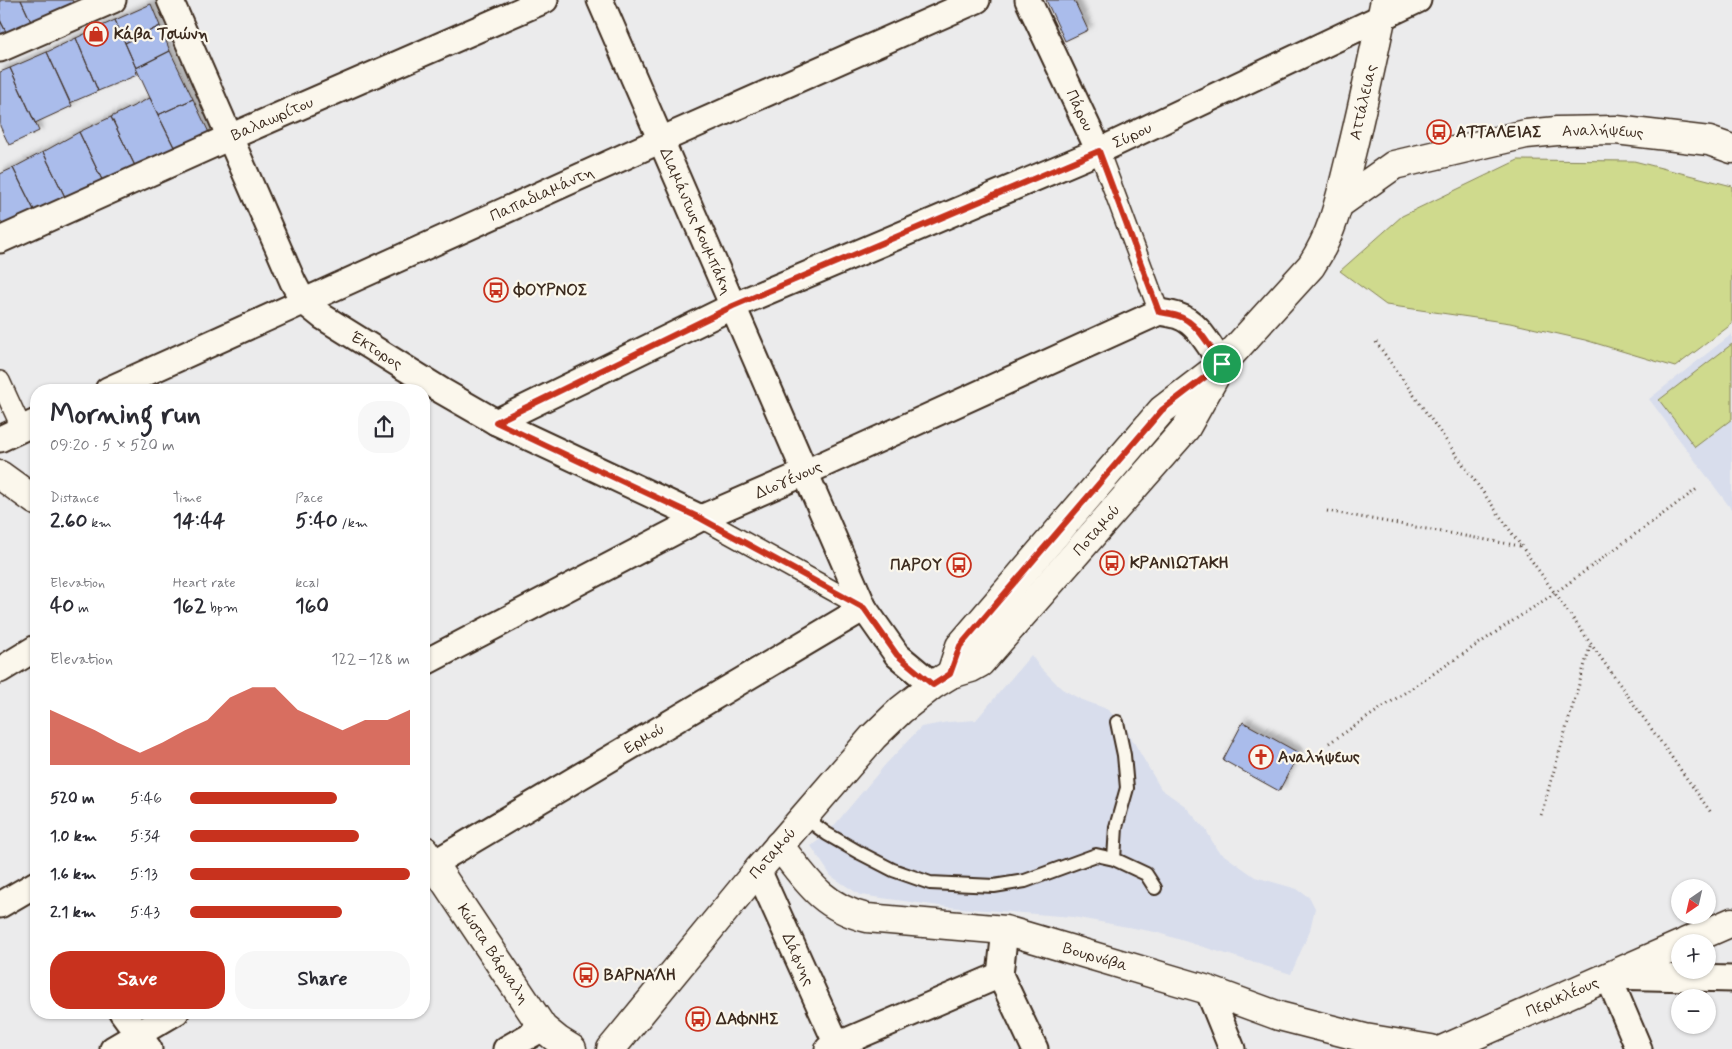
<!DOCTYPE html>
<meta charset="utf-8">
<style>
body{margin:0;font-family:Mynerve,sans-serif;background:#f7f7f7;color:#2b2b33;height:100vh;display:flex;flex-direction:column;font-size:19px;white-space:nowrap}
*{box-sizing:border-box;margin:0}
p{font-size:16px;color:#7c7c81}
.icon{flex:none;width:28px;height:28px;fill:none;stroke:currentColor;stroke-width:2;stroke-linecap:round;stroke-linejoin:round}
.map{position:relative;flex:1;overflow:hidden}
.side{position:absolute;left:30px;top:384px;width:400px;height:635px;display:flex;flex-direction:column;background:#fff;border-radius:20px;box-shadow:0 1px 4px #0004}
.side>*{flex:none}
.needle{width:32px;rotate:214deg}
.buttons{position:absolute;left:1671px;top:879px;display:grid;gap:10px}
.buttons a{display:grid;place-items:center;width:45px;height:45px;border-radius:50%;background:#fff;box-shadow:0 1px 4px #0004;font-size:25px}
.pin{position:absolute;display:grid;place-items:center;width:42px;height:42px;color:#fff;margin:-21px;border:2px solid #fff;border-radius:50%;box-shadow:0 1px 5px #0007}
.round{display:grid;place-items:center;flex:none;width:52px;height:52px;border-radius:20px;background:#f7f7f7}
.head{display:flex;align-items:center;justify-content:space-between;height:85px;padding:0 20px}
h1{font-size:28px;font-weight:700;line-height:38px}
.metrics{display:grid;grid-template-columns:repeat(3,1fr);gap:8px;height:85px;padding:5px 20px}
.metrics div{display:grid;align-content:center}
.metrics b{font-size:21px;font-weight:700}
.metrics small{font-size:14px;font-weight:400}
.metrics p{font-size:14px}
.chart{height:140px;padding:10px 20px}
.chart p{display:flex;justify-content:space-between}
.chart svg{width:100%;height:90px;margin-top:5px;fill:#c8321e;opacity:.7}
.action{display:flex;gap:10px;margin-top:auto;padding:10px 20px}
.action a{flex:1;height:58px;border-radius:20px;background:#c8321e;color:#fff;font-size:20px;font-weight:700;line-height:58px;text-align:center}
.action a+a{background:#f7f7f7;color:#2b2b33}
ul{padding:0 20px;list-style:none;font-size:16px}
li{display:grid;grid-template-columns:80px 60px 1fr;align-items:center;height:38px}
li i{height:12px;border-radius:6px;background:#c8321e}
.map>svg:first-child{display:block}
</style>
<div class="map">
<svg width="1732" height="1049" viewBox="0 0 1732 1049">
<defs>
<filter id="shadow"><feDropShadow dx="4.5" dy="-4.5" stdDeviation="2.5" flood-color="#0004"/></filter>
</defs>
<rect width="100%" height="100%" fill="#ebebec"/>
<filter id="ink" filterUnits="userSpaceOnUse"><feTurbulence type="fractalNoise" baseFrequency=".02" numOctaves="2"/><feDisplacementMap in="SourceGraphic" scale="10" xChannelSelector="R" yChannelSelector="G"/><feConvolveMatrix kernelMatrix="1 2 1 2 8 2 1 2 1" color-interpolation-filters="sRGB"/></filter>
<g filter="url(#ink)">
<path fill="#d8ddec" d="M1732,334V510L1649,399Z
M1031,655L1039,666L1062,689L1080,699L1107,709L1125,727L1161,789L1185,806L1206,830L1217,850L1255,877L1297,889L1310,898L1315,908L1310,930L1291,974L1155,932L1073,917L947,907L860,895L831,876L811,846L827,834L885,765L921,727L948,722L976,720Z"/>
<path fill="#cfda8d" stroke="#858256" d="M1518,160L1634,161L1732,186V324L1675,367L1585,340L1510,323L1386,305L1340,271L1402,216Z
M1732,344V419L1695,447L1659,400Z"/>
<path fill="#aabceb" stroke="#3b2a1e" filter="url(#shadow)" d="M0,0H21L32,24L8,36L0,20Z
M21,0H72L74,4L32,24Z
M1046,0H1074L1088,30L1065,41Z
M151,4L160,26L125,43L115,20Z
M0,20L8,36L0,40Z
M115,20L136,68L137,75L98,91L76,38Z
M160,26L170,51L136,68L125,43Z
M76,38L98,91L70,103L47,52Z
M170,51L193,99L158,115L136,68Z
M47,52L72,106L35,123L10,68Z
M10,68L39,131L9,145L0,126V72Z
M150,98L178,155L139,174L111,117Z
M193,99L212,139L178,155L158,115Z
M111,117L139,174L105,186L79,132Z
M79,132L105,186L68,203L43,152Z
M43,152L68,203L37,216L13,168Z
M13,168L37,216L6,231L0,220V174Z
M1243,722L1299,753L1279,791L1223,760Z"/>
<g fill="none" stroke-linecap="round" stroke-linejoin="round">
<g stroke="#3b2a1e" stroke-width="16">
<path id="service" d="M804,817L827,834L860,853L893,870L930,883L994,886L1025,881L1096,855L1114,859L1146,874L1155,888
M1114,859L1116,827L1127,788L1124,755L1117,722"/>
</g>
<g stroke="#3b2a1e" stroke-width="22">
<path id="pedestrian" d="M1099,151L1159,312
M0,381L22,429
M701,518L864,608"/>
</g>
<g stroke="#3b2a1e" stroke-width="29">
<g id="minor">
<path id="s1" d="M170,0L293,282L303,301L323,317L442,391L496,422L701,518"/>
<path id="s2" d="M600,0L864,608L897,655L933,685"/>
<path id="s3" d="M1028,0L1099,151"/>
<path d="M0,49L113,0"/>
<path id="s4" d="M0,240L230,137L545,0"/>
<path id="s5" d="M108,390L661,140L977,0"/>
<path id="s6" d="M496,422L733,306L1099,151L1418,0"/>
<path d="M0,439L36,422"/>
<path id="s7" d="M424,663L701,518L791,479L1159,312C1165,313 1172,314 1178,316C1198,322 1210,348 1222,364"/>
<path d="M0,670L36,648"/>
<path id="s8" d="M424,869L864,608"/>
<path id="s9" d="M758,870L839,1049"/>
<path d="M0,905L36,884"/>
<path d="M1005,930L1000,975L1035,1049"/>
<path d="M1208,990L1232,1049"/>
<path d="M122,1012L149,1049"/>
<path d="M113,1049L176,1012"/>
<path d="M506,1049L543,1028"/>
<path d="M828,1049L1000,975"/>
<path d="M1639,1049L1608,976L1732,979"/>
</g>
</g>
<g stroke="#3b2a1e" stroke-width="31">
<g id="tertiary">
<path id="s10" d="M1339,204L1394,165L1526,134L1557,131L1616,130L1709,141L1732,149"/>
<path d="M0,475L36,501"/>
<path id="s11" d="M951,674L960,646L1162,410L1222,364L1311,266C1334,231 1340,198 1350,158C1363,106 1374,53 1385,0"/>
<path id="s12" d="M779,845C806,880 822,907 867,918L1005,930L1208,990L1279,1016L1365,1038L1431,1049"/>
<path id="s13" d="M424,850L543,1028L559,1041L572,1049"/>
<path d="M1686,942L1732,922"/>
<path id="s14" d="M611,1049L758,870L873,737L901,710L933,685L951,674L971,668L980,663L1186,428L1222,364"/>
<path id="s15" d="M1444,1049L1680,945"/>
</g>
</g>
<path stroke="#3b2a1e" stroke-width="3" stroke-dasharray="1 4" stroke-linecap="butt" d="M1376,342L1712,814
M1327,511L1520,546
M1329,743L1555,593L1697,489
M1541,815L1591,643"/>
<use href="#service" stroke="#fbf7ec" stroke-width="12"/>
<use href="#pedestrian" stroke="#fbf7ec" stroke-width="19"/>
<use href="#minor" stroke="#fbf7ec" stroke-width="25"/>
<use href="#tertiary" stroke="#fbf7ec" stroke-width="28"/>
</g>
</g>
<g fill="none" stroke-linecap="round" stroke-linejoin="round" filter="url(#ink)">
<g stroke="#fff" stroke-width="10">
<path id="route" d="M1099,151L1159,312C1165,313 1172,314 1178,316C1198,322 1210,348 1222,364L1162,410L960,646L950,674L933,685L897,655L864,608L700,518L496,422L733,306Z"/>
</g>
<use href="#route" stroke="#c8321e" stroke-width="6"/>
</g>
<defs>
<g id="shop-ring" transform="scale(1.25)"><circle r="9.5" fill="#fbf7ec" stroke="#c8321e" stroke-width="1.5"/><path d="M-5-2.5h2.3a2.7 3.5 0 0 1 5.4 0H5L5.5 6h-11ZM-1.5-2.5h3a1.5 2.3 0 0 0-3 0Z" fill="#c8321e"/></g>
<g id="bus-ring" transform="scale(1.25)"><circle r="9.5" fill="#fbf7ec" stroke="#c8321e" stroke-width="1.5"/><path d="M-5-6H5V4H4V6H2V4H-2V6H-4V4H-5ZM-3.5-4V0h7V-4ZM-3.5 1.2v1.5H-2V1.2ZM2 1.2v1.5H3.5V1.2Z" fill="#c8321e"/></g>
<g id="church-ring" transform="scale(1.25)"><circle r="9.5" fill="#fbf7ec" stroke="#c8321e" stroke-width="1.5"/><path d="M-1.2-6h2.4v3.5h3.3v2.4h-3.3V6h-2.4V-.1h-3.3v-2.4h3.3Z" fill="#c8321e"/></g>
</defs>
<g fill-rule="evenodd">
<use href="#shop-ring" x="96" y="34"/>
<use href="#bus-ring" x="1439" y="132"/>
<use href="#bus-ring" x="496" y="290"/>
<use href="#bus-ring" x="1112" y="563"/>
<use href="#bus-ring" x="959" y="565"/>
<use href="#church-ring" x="1261" y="757"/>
<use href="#bus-ring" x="586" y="975"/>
<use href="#bus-ring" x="698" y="1019"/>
</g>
<g text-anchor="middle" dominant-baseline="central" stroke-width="4.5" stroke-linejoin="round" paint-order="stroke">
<g font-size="16" font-weight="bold" fill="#3b2a1e" stroke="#fbf7ec" text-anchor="start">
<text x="114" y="34">Κάβα Τσιώνη</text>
<text x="1456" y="132">ΑΤΤΑΛΕΙΑΣ</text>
<text x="514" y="290">ΦΟΥΡΝΟΣ</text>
<text x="1130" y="563">ΚΡΑΝΙΩΤΑΚΗ</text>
<text x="942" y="565" text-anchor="end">ΠΑΡΟΥ</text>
<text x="1278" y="757">Αναλήψεως</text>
<text x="604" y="975">ΒΑΡΝΑΛΗ</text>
<text x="716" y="1019">ΔΑΦΝΗΣ</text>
</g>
<g font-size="16" fill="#3b2a1e" stroke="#fbf7ec">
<text stroke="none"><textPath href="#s11" startOffset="721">Αττάλειας</textPath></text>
<text stroke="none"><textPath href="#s3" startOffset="122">Πάρου</textPath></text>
<text stroke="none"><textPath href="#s4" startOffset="298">Βαλαωρίτου</textPath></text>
<text stroke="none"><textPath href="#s10" startOffset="280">Αναλήψεως</textPath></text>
<text stroke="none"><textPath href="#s6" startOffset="698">Σύρου</textPath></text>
<text stroke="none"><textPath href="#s5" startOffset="476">Παπαδιαμάντη</textPath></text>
<text stroke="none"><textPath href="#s2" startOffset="241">Διαμάντως Κουμπάκη</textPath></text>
<text stroke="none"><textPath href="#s1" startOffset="418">Έκτορος</textPath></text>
<text stroke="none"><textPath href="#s7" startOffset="408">Διογένους</textPath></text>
<text stroke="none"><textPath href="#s14" startOffset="716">Ποταμού</textPath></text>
<text stroke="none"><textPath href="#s8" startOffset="256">Ερμού</textPath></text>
<text stroke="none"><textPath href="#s14" startOffset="254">Ποταμού</textPath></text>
<text stroke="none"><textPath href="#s13" startOffset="125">Κώστα Βάρναλη</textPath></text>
<text stroke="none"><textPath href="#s12" startOffset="350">Βουρνόβα</textPath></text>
<text stroke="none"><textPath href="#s9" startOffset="98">Δάφνης</textPath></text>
<text stroke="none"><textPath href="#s15" startOffset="129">Περικλέους</textPath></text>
</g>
</g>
</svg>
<div class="buttons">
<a><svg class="needle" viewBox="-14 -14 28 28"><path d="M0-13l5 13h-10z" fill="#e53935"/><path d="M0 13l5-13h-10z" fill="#7c7c81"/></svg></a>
<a>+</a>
<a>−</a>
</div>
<div class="pin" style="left:1222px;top:364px;background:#1e9e55"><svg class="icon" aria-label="arrive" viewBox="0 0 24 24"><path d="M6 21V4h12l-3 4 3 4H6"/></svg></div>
<section class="side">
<div class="head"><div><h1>Morning run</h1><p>09:20 · 5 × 520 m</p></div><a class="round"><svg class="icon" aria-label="share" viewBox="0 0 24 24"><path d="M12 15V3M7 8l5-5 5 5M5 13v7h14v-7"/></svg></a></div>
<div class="metrics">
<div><p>Distance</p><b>2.60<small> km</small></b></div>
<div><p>Time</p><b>14:44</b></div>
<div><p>Pace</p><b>5:40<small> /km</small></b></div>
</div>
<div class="metrics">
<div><p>Elevation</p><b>40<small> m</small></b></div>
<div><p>Heart rate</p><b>162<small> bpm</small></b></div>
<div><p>kcal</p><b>160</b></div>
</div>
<div class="chart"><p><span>Elevation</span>122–128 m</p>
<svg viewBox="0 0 160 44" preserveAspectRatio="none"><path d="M0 44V17L10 22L20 27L30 33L40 38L50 33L60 27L70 22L80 11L90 6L100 6L110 17L120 22L130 27L140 22L150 22L160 17V44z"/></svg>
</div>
<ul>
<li><b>520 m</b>5:46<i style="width:67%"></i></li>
<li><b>1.0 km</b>5:34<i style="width:77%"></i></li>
<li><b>1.6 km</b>5:13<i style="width:100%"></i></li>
<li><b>2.1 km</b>5:43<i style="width:69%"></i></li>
</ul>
<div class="action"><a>Save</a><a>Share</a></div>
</section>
</div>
